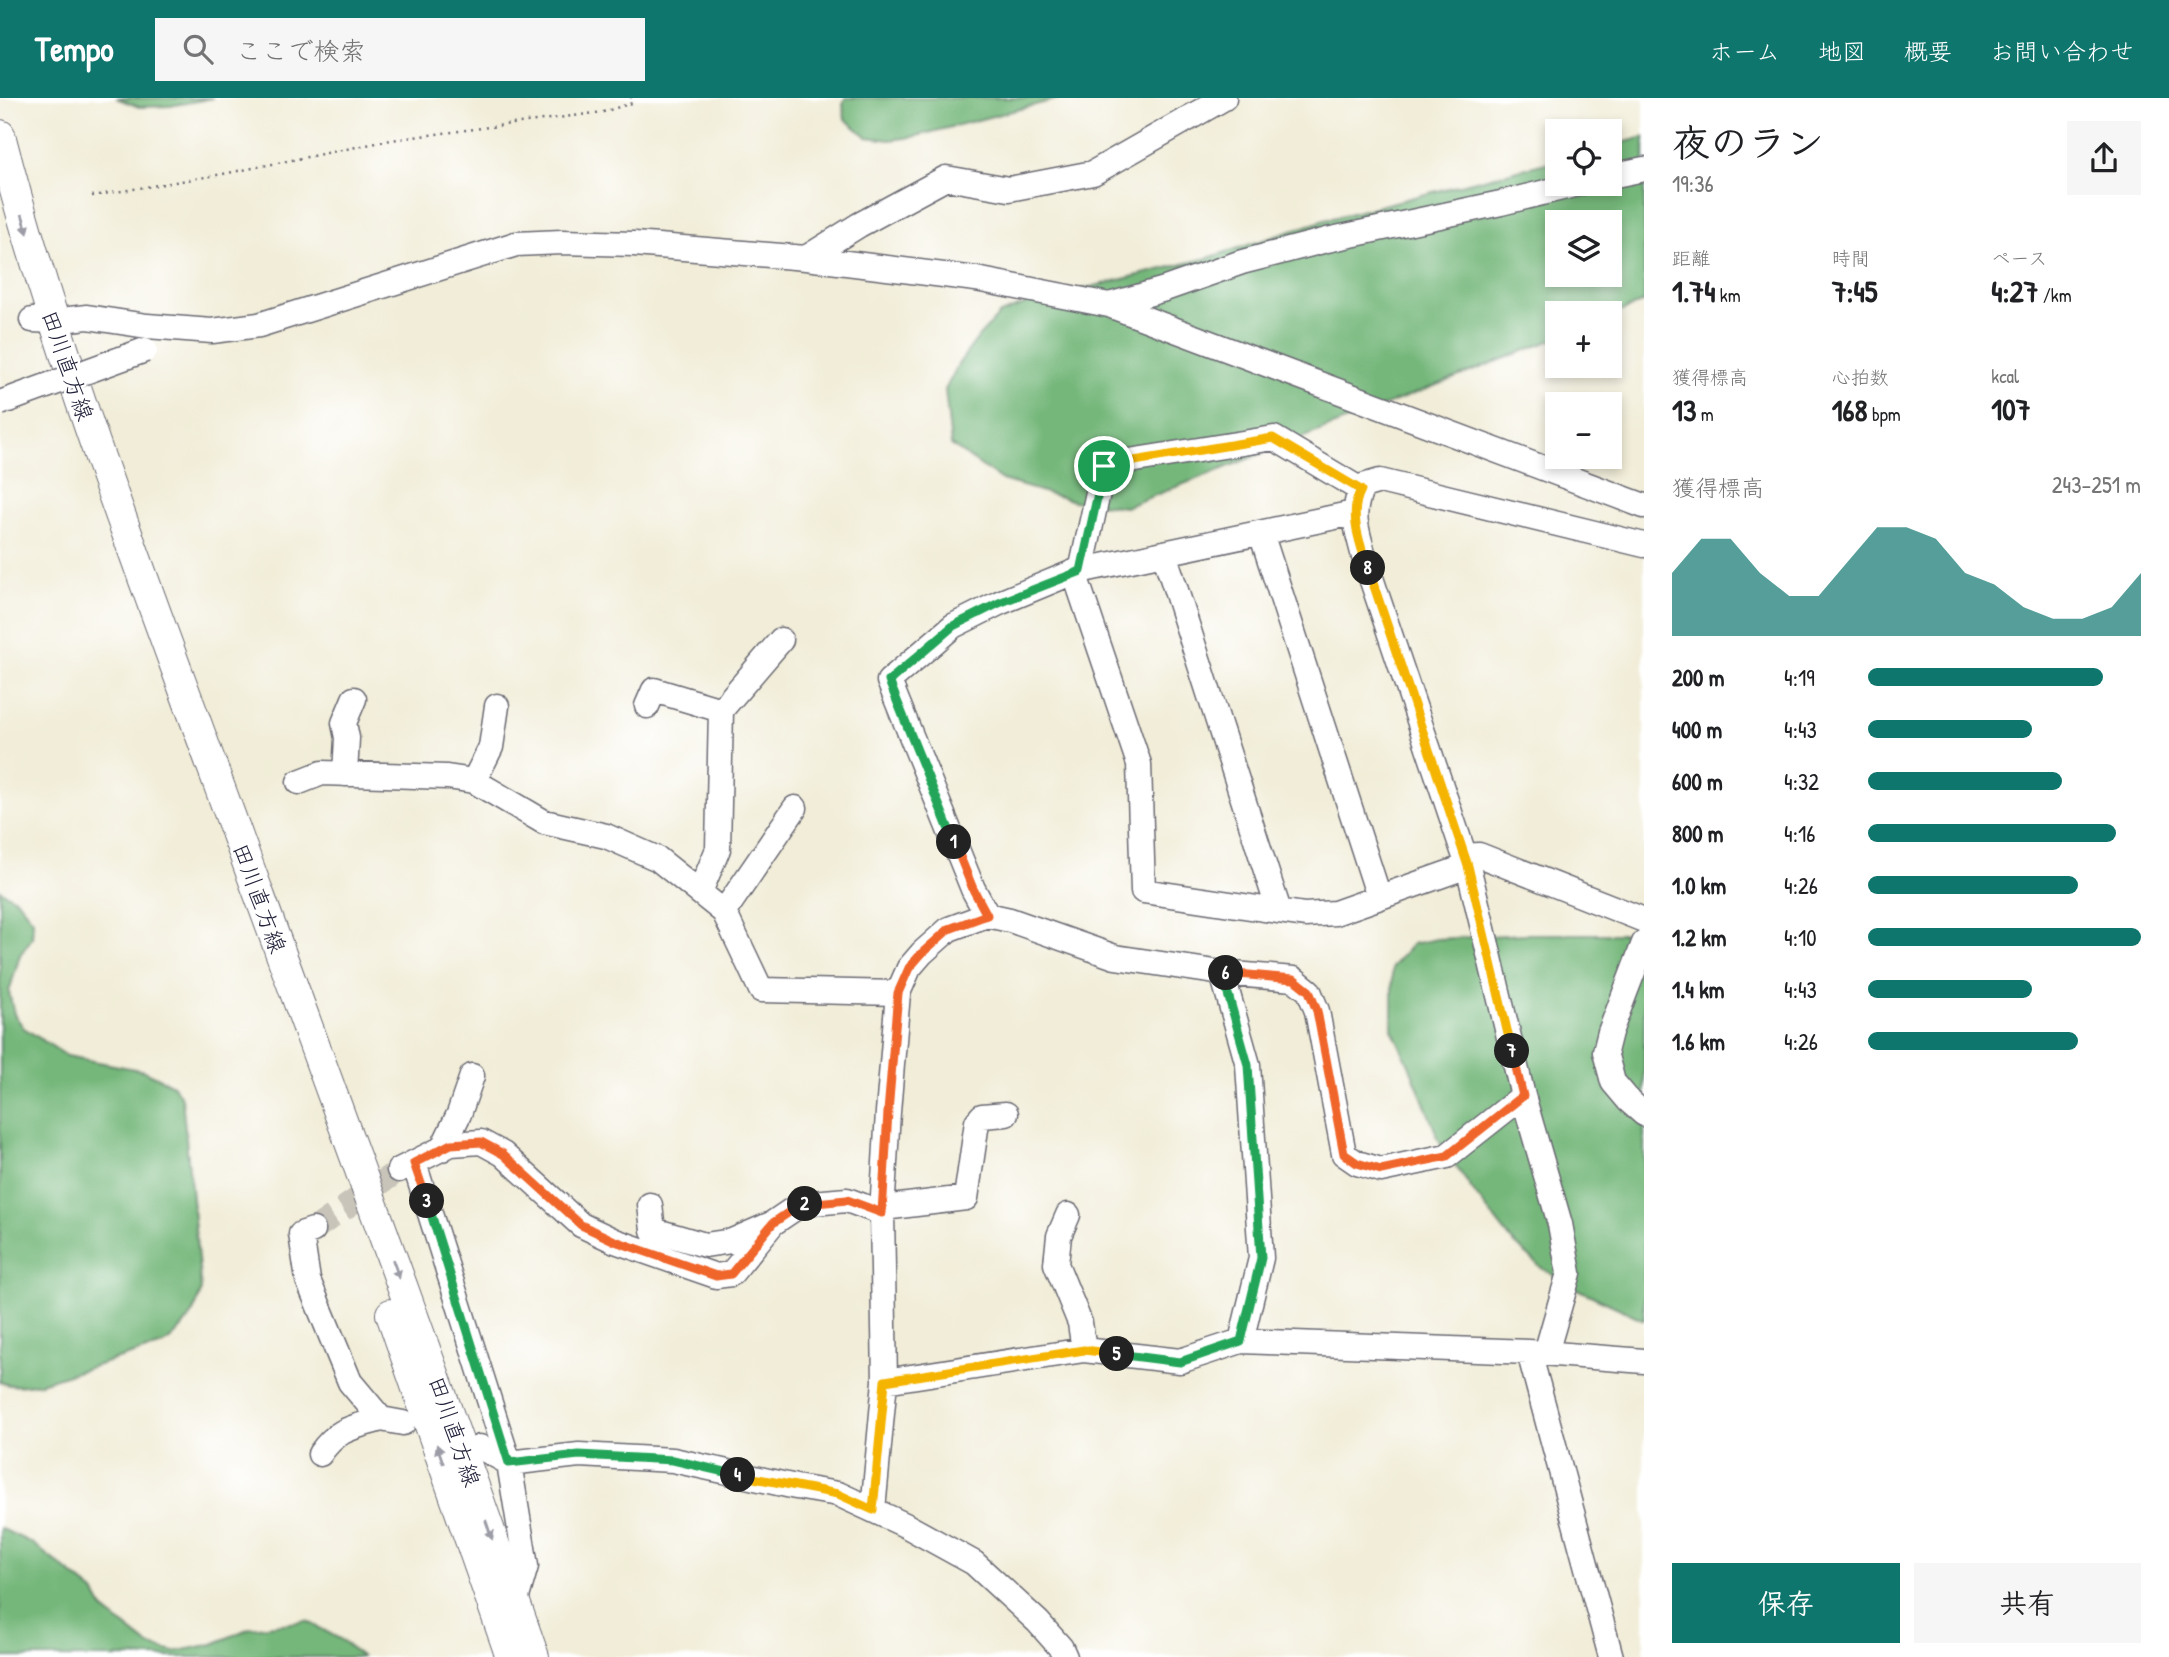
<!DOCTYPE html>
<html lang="ja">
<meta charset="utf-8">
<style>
body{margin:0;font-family:"Patrick Hand","Klee One",sans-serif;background:#f6f6f6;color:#202124;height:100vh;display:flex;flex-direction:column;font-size:26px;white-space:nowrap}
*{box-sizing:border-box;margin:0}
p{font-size:23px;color:#757577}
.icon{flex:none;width:38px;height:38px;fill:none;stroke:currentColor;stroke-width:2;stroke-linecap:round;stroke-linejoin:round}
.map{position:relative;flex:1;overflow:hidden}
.details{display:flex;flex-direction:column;background:#fff;width:525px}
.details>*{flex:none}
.controls{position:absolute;left:1545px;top:21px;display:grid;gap:14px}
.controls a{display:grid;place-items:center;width:77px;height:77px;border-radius:0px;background:#fff;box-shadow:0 4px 10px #0003;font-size:35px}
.pin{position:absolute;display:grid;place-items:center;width:60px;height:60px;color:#fff;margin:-30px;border:4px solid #fff;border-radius:50%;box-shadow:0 2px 7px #0007}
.km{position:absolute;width:35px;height:35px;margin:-18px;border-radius:50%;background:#222;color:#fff;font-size:19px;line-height:35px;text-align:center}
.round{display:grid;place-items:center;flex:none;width:74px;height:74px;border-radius:0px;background:#f6f6f6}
.head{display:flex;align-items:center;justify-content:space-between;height:119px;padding:0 28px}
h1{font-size:38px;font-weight:700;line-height:52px}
.figures{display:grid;grid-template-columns:repeat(3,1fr);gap:10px;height:119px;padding:7px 28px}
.figures div{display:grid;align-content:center}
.figures b{font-size:30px;font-weight:700}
.figures small{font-size:19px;font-weight:400}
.figures p{font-size:19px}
.chart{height:196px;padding:14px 28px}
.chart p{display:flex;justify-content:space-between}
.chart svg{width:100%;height:126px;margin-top:7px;fill:#0f766e;opacity:.7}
.primary-button{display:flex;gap:14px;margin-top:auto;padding:14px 28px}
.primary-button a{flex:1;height:80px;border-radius:0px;background:#0f766e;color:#fff;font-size:28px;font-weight:700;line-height:80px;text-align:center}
.primary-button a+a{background:#f6f6f6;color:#202124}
ul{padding:0 28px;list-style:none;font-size:23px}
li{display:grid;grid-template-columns:112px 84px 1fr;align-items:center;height:52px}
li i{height:18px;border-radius:9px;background:#0f766e}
header{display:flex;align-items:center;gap:42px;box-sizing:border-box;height:98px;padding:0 35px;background:#0f766e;color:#fff}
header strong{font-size:33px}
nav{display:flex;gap:38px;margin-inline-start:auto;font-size:24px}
.search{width:490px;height:63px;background:#f6f6f6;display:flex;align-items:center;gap:18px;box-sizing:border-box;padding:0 24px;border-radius:0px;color:#757577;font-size:26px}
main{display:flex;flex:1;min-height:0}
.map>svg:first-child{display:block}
</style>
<header>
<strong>Tempo</strong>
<div class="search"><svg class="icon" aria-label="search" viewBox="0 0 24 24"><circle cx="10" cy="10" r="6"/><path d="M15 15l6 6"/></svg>ここで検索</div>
<nav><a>ホーム</a><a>地図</a><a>概要</a><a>お問い合わせ</a></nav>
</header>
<main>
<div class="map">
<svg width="1644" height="1559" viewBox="0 0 1644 1559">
<rect width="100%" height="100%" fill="#fff"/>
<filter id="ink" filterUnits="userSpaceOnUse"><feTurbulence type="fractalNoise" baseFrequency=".0143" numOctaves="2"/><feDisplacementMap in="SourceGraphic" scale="14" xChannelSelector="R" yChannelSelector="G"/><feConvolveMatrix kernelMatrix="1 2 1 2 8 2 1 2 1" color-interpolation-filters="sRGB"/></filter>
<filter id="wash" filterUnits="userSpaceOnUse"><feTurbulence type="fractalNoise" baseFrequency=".00686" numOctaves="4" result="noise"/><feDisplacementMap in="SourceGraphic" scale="28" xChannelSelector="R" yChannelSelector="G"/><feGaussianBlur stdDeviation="1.57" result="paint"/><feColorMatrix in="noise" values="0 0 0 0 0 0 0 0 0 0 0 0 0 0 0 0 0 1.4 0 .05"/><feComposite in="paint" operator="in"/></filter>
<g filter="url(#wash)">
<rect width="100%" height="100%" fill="#f1edd8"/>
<path fill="#74b77a" stroke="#4b6c5a" stroke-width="2" fill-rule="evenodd" d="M116,0H213L170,8L139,9Z
M845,0H1062L913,39L890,42L867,39L845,21L843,7Z
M1644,39V204L1610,218V215H1558L1557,240L1125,409L1074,403L1002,382L951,347L945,292L959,265L980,237L1000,216L1031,204L1211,159L1325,122L1557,62L1558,86H1610V48ZM1558,124H1610V177H1558Z
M0,792L17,802L33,822L32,840L20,857L9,894L14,916L24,930L67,958L145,973L173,987L182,1000L201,1191C198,1213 181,1234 163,1247L40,1285C27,1287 12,1290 0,1284Z
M1524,836H1644V1222L1575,1190L1543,1171L1512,1143L1476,1097L1441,1047L1409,967L1392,931V869L1412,846L1437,841Z
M0,1430L32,1445L94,1494L104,1512L150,1548L174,1554L213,1546L250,1530L307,1523L340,1541L362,1559H0Z"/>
</g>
<g filter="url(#ink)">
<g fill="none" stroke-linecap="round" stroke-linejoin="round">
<path stroke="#c8c4b9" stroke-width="24" stroke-dasharray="24 12" stroke-linecap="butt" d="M313,1132L399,1072"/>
<g stroke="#6a6972" stroke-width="27">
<path id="minor" d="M1610,78L1644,71
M806,160L859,127L946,80L1009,91L1093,75L1224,0
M1109,207L1165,191L1242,164L1327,142L1501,105L1578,86
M32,222L53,223L87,219L147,228L212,233L259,227L516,146L562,144L634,146L806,160L976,181L1109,207L1644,408
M1261,435L1379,799
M1164,455L1279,813
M1081,473L1104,367L1274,340L1361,392
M1074,474L1139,666L1143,793L1305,817L1335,815L1468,768
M647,608L654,592L721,612L718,751L700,794
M721,612L781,542
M345,676L347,640L344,625L354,601
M474,683L491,649L497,608
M299,684L322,675L447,679L474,683L544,724L606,738L658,761L724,814L761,892L898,895
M1465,758L1479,757L1644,822
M724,814L795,710
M987,817L973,791L889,583L953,528L999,505L1074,474L1354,415
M1644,845L1610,934L1605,954L1613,984L1629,1003L1644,1016
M1222,875L1248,967L1261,1160L1241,1243
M442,1051L459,1016L472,978
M414,1065L509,1365L526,1468L515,1506L511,1508
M399,1072L451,1046L481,1044L503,1056L581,1127L615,1143L716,1178L731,1176L773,1125L801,1106L847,1102L882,1115
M650,1107L653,1132L705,1147L732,1143L769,1127
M883,1110L966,1100L977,1024L982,1018L1006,1016
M1068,1117L1059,1138L1056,1166L1080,1225L1084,1252
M313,1132L301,1136L308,1182L350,1284L381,1321L403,1325
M1529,1254L1611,1559
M1546,1255L1569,1175L1560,1126L1523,998L1468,768L1364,459C1357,430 1349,416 1363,388L1380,383L1644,447
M885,1283L1084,1252L1180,1263L1241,1243L1529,1254L1644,1263
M480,1349L509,1365L579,1357L673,1362L796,1389L838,1396L905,1427L974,1465L1038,1524L1061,1550L1065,1559
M320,1356C338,1330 352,1330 381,1321
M873,1412L885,1283L882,1115L888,1014L898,895L909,870L922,855L949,831L987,817L1010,822L1115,859L1222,875L1294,881L1309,893L1317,913L1344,1056L1357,1065L1381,1072L1447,1058L1523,998"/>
</g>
<g stroke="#6a6972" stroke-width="32">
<path id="major" d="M0,37C58,260 141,473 220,690C326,979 433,1268 534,1559
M391,1216L511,1559"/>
</g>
<path stroke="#6a6972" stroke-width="2.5" stroke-dasharray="2 5" stroke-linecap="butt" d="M92,98L223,76L391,42L603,14L632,5L631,0"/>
<use href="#minor" stroke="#fff" stroke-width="24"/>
<use href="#major" stroke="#fff" stroke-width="30"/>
<g stroke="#6a6972" stroke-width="27" stroke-linecap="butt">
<path id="minor-bridge" d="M0,305L145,252"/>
</g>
<use href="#minor-bridge" stroke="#fff" stroke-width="24"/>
</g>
<defs><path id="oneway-solid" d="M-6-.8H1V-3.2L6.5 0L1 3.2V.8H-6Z" transform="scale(1.75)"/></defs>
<g fill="#9c9ca7">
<use href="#oneway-solid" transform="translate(25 126) rotate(74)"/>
<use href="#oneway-solid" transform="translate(396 1171) rotate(70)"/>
<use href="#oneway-solid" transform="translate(440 1356) rotate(-109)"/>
<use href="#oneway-solid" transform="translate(489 1432) rotate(71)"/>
</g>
</g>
<g fill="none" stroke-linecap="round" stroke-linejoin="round" filter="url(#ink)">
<g stroke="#fff" stroke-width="14">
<path id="split-1" d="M954,744L889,583L953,528L999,505L1081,473L1104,368"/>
</g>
<g stroke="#fff" stroke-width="14">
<path id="split-2" d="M805,1106L847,1102L882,1115L888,1014L898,895L909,870L922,855L949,831L987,817L973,791L954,744"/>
</g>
<g stroke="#fff" stroke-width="14">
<path id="split-3" d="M427,1103L414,1065L451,1046L481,1044L503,1056L581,1127L615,1143L716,1178L731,1176L773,1125L801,1106H805"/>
</g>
<g stroke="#fff" stroke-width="14">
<path id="split-4" d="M427,1103L509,1365L579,1357L673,1362L738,1377"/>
</g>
<g stroke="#fff" stroke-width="14">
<path id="split-5" d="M738,1377L838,1396L873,1412L885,1283L1084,1252L1117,1256"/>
</g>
<g stroke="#fff" stroke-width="14">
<path id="split-6" d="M1117,1256L1180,1264L1241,1243L1261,1160L1248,967L1222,875H1226"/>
</g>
<g stroke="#fff" stroke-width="14">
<path id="split-7" d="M1226,875L1294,881L1309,893L1317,913L1344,1056L1357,1065L1381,1072L1447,1058L1523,998L1512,953"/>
</g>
<g stroke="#fff" stroke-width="14">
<path id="split-8" d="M1368,470L1468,768L1512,953"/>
</g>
<g stroke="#fff" stroke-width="14">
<path id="split-9" d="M1104,368L1273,340L1361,392C1348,415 1360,446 1368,470"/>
</g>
<use href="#split-1" stroke="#22a559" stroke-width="9"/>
<use href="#split-2" stroke="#f0652b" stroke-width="9"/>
<use href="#split-3" stroke="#f0652b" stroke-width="9"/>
<use href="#split-4" stroke="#22a559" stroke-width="9"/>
<use href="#split-5" stroke="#f5b400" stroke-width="9"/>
<use href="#split-6" stroke="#22a559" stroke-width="9"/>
<use href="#split-7" stroke="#f0652b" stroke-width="9"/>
<use href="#split-8" stroke="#f5b400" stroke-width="9"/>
<use href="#split-9" stroke="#f5b400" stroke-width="9"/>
</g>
<g text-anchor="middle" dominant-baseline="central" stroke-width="5" stroke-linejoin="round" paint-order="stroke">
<g font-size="23" fill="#22223b" stroke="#fff">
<text transform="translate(68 267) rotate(71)">田川直方線</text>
<text transform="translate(260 800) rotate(70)">田川直方線</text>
<text transform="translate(455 1333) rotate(71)">田川直方線</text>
</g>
</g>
</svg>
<div class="controls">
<a><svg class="icon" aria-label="locate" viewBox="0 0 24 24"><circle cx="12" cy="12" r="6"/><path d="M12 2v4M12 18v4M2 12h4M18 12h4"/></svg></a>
<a><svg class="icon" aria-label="layers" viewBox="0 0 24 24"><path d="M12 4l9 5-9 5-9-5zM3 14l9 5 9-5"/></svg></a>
<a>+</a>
<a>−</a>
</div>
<div class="pin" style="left:1104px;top:368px;background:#1e9e55"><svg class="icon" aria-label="arrive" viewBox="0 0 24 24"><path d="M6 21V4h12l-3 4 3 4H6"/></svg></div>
<b class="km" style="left:954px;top:744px">1</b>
<b class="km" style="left:805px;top:1106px">2</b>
<b class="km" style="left:427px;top:1103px">3</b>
<b class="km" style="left:738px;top:1377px">4</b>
<b class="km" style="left:1117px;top:1256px">5</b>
<b class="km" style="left:1226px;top:875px">6</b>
<b class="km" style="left:1512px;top:953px">7</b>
<b class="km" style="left:1368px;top:470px">8</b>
</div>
<section class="details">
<div class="head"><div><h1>夜のラン</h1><p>19:36</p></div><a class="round"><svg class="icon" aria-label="share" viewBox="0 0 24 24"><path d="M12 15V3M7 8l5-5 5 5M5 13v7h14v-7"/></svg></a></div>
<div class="figures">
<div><p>距離</p><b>1.74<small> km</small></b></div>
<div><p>時間</p><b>7:45</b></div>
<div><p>ペース</p><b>4:27<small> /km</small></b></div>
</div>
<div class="figures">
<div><p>獲得標高</p><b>13<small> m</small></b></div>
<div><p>心拍数</p><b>168<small> bpm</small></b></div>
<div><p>kcal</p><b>107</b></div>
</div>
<div class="chart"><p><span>獲得標高</span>243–251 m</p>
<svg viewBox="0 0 160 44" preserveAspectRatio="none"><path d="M0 44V22L10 10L20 10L30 22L40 30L50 30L60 18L70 6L80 6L90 10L100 22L110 26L120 34L130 38L140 38L150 34L160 22V44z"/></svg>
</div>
<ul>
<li><b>200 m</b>4:19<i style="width:86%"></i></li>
<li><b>400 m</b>4:43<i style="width:60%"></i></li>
<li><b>600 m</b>4:32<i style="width:71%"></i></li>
<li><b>800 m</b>4:16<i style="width:91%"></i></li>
<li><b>1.0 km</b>4:26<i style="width:77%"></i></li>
<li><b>1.2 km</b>4:10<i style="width:100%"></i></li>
<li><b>1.4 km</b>4:43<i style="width:60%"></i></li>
<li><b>1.6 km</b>4:26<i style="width:77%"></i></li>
</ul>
<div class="primary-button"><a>保存</a><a>共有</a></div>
</section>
</main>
